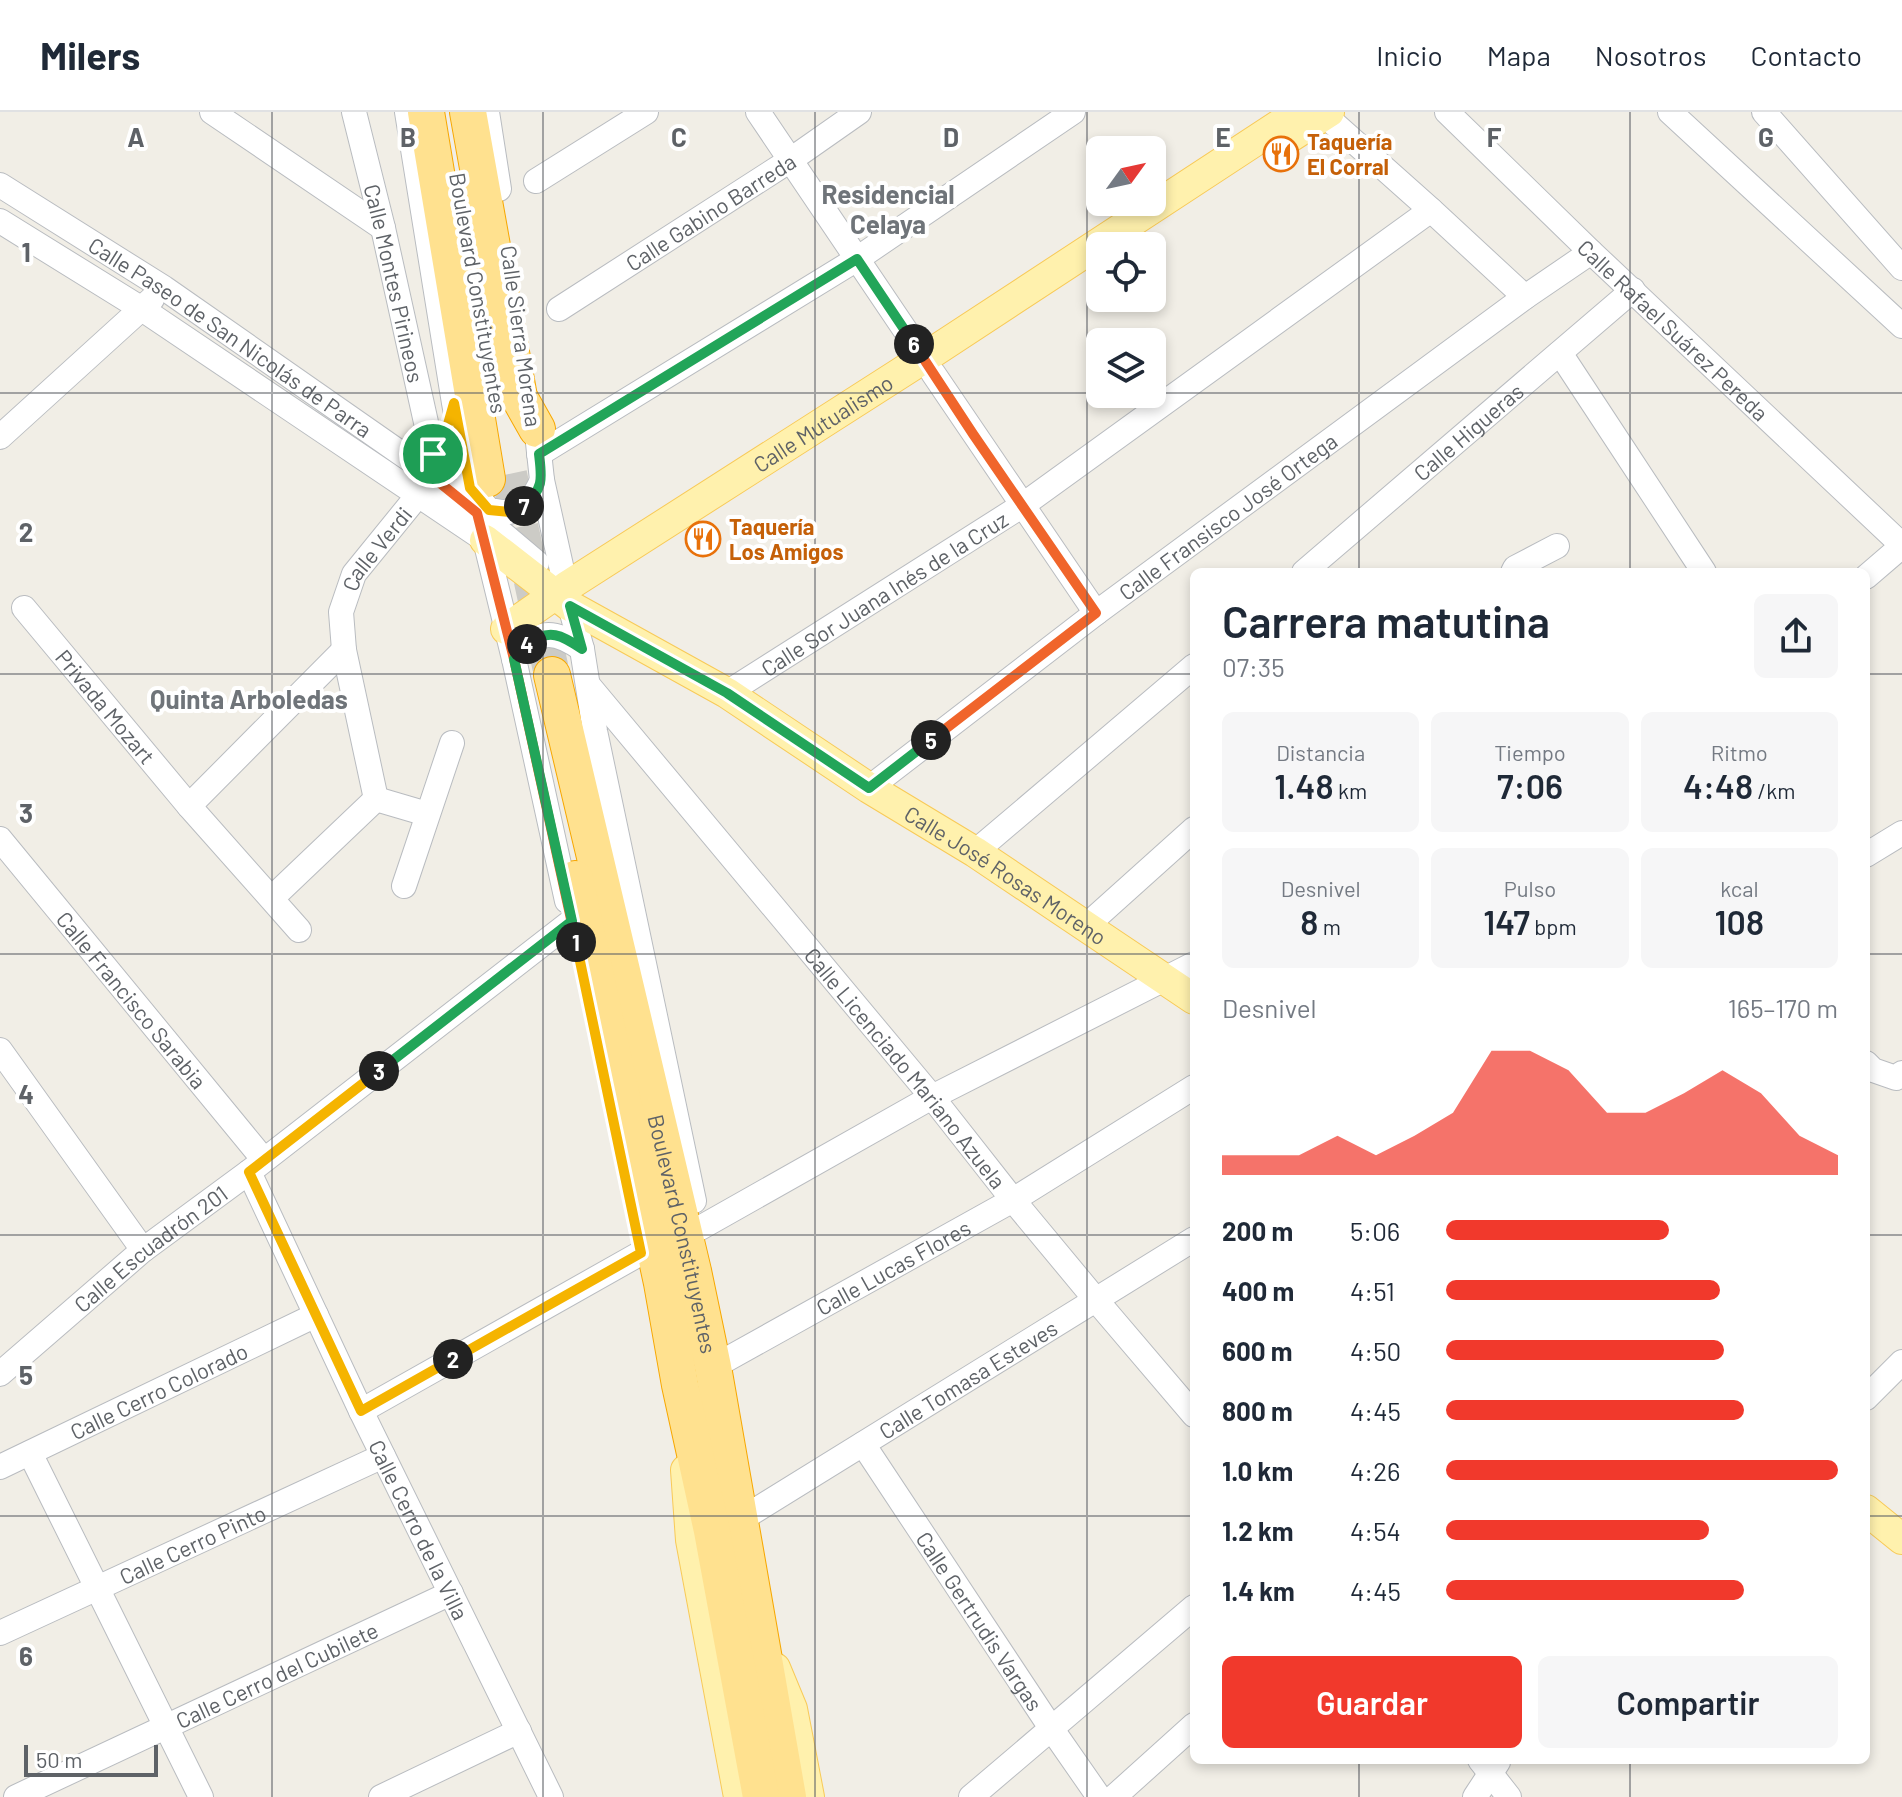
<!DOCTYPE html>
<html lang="es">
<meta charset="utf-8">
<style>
body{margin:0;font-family:Barlow,sans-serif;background:#f6f6f7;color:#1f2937;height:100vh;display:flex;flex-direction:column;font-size:30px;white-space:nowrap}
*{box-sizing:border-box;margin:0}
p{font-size:26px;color:#747a83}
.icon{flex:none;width:44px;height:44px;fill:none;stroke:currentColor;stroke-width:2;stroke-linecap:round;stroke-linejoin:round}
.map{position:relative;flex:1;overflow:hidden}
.drawer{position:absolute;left:1190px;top:456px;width:680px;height:1196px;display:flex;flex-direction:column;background:#fff;border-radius:12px;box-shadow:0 4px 12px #0003}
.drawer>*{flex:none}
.needle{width:52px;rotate:57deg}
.tools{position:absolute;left:1086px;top:24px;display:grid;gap:16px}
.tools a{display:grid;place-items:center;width:80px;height:80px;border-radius:12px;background:#fff;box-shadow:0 4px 12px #0003;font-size:40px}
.scale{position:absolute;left:24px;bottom:20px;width:134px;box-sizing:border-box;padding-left:8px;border:4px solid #5e6267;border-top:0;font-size:22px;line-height:28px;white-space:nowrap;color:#5e6267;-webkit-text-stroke:6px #fff;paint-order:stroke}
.pin{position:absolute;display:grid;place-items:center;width:68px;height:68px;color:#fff;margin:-34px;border:4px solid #fff;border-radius:50%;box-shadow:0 2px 8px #0007}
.km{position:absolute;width:40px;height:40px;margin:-20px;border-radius:50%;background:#222;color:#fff;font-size:22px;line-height:40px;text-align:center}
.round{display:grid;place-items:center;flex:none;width:84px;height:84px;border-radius:12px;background:#f6f6f7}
.headline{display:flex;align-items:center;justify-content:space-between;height:136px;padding:0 32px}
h1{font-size:44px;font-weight:600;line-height:60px}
.metrics{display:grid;grid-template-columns:repeat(3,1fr);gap:12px;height:136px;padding:8px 32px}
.metrics div{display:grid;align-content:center;border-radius:12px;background:#f6f6f7;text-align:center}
.metrics b{font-size:34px;font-weight:600}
.metrics small{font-size:22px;font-weight:400}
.metrics p{font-size:22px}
.chart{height:224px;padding:16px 32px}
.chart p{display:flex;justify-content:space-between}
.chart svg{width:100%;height:144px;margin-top:8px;fill:#f1392c;opacity:.7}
.action{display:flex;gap:16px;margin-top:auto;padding:16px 32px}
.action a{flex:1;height:92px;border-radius:12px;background:#f1392c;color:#fff;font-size:32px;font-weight:600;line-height:92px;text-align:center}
.action a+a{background:#f6f6f7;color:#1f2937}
ul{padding:0 32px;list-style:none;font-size:26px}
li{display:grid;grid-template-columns:128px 96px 1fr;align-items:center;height:60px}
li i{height:20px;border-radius:10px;background:#f1392c}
header{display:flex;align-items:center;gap:48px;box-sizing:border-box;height:112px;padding:0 40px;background:#fff;border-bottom:2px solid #e0e1e3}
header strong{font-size:38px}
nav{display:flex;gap:44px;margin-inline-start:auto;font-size:28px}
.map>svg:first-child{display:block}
</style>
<header>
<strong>Milers</strong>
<nav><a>Inicio</a><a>Mapa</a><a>Nosotros</a><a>Contacto</a></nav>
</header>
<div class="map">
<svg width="1902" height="1685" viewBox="0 0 1902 1685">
<rect width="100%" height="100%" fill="#f1eee6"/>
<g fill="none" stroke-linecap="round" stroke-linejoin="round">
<path stroke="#cccbc6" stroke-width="36" stroke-dasharray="36 18" stroke-linecap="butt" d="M509,362L552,563"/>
<g stroke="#b9bcc0" stroke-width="26">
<g id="minor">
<path d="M212,0L383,116"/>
<path id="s1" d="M354,0L383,116L433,342"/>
<path d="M407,0L454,291L470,376L485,428L514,547L567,789"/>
<path d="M487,0L499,77"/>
<path d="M758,0L924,246"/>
<path d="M1321,0L1431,98L1525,185"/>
<path id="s2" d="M1447,0L1591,140L1902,433"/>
<path d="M1670,0L1902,214"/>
<path d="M1764,0L1902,156"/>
<path d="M536,69L646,0"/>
<path id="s3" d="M0,73L164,176L419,354L458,384L537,451"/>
<path d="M0,109L142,197L485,428"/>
<path id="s4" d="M559,197L789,49L859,0"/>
<path d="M1560,241L1704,460"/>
<path d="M933,261L1096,501"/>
<path d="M535,303L542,368L570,494L582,537L595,619L694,1089"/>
<path d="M0,325L152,187"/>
<path d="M539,342L857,147L1073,0"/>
<path d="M477,384L489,398C495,399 503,401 509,400C526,398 536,382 542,368"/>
<path id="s5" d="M1304,460L1633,178"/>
<path d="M1513,460L1515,456L1557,434"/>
<path d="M1866,465L1902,434"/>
<path id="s6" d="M24,496L189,694L299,818"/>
<path d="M514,547C537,518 552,516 582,537"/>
<path id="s7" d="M589,574L932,985L1013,1088L1096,1188L1194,1303"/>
<path id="s8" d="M727,581L1023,393L1431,98"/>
<path id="s9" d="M869,676L1096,501L1525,185L1591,140"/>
<path id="s10" d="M376,687L344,538L341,500L354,462L419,382"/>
<path d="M376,687L427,702"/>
<path d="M189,694L344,538"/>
<path id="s11" d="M0,727L264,1048"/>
<path d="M975,740L1194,554"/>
<path d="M1866,743L1902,721"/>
<path d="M404,774L452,631"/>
<path d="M272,786L376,687"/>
<path d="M1086,814L1194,717"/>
<path d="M0,938L143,1138"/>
<path d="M1866,951L1873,958L1896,966L1902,961"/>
<path id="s12" d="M249,1060L361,1299L551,1685"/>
<path d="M700,1116L932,985L1194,852"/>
<path id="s13" d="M713,1255L1013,1088L1194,975"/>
<path id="s14" d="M0,1262L143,1138L249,1060L572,809"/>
<path d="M1866,1286L1902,1250"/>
<path d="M361,1299L641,1141"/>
<path id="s15" d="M863,1332L1051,1616L1099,1685"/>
<path d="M30,1341L201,1685"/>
<path id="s16" d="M0,1355L316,1203"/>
<path id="s17" d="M740,1408L1194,1127"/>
<path id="s18" d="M0,1521L383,1344"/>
<path d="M1480,1648L1509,1685"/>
<path id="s19" d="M16,1685L451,1481"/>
<path d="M381,1685L519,1619"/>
<path d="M971,1685L1194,1495"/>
<path d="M1114,1685L1194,1613"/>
<path d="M1475,1685L1498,1650"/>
</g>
</g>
<g stroke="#f8ca58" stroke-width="32">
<g id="major">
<path d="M1284,29L1329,0"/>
<path id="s20" d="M485,428L570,494L727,581L869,676L975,740L1194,887"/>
<path id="s21" d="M506,517L566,475L924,246L1299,0"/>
<path d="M686,1358L691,1428L739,1685"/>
<path d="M1866,1398L1902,1427"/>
<path d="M775,1556L792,1597L809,1685"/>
</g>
</g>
<g stroke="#f7a700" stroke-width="38">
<g id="highway">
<path d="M426,0L487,367"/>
<path d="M468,0L519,285L537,317"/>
<path id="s22" d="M552,563L693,1159L713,1255L788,1685"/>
<path d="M575,767L662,1171L680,1273L712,1419L761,1685"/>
</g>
</g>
<use href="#minor" stroke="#fff" stroke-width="24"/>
<use href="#major" stroke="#fff1ad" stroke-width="30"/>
<use href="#highway" stroke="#ffe18f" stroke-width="36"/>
</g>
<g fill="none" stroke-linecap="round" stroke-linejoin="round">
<g stroke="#fff" stroke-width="16">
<path id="split-1" d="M433,342L419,354L477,401L514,547L576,830"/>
</g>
<g stroke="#fff" stroke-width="16">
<path id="split-2" d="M453,1247L641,1141L576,830"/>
</g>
<g stroke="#fff" stroke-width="16">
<path id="split-3" d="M379,959L249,1060L361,1299L453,1247"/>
</g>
<g stroke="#fff" stroke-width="16">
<path id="split-4" d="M379,959L572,809L514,547L527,532"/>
</g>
<g stroke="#fff" stroke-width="16">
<path id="split-5" d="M527,532C549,516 562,523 582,537L570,494L727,581L869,676L931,628"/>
</g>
<g stroke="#fff" stroke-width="16">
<path id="split-6" d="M914,232L973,322L1096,501L931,628"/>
</g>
<g stroke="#fff" stroke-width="16">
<path id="split-7" d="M524,394C544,376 542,367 539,342L857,147L914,232"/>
</g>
<g stroke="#fff" stroke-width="16">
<path id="split-8" d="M433,342L444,326L454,291L470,376L489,398L510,400L524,394"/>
</g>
<use href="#split-1" stroke="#f0652b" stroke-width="10"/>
<use href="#split-2" stroke="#f5b400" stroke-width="10"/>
<use href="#split-3" stroke="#f5b400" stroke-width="10"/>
<use href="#split-4" stroke="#22a559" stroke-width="10"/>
<use href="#split-5" stroke="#22a559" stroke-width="10"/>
<use href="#split-6" stroke="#f0652b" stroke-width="10"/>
<use href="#split-7" stroke="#22a559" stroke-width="10"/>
<use href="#split-8" stroke="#f5b400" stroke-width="10"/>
</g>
<path fill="none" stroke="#5e6267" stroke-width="2" stroke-opacity="0.55" d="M272,0V1685M543,0V1685M815,0V1685M1087,0V1685M1359,0V460M1630,0V460M0,281H1100M1152,281H1902M0,562H1194M1866,562H1902M0,842H1194M1866,842H1902M0,1123H1194M1866,1123H1902M0,1404H1194M1866,1404H1902M1359,1648V1685M1630,1648V1685"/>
<defs>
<g id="restaurant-ring" transform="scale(1.8)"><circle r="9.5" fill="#fff" stroke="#e8710a" stroke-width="1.5"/><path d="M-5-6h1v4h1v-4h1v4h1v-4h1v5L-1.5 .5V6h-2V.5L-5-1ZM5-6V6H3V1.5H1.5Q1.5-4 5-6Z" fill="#e8710a"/></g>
</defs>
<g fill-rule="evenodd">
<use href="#restaurant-ring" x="1281" y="42"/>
<use href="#restaurant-ring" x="703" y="427"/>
</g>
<g text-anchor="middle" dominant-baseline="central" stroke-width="8" stroke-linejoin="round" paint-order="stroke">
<g font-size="22" font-weight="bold" fill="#c56008" stroke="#fff" text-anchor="start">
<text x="1307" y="29">Taquería<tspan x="1307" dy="25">El Corral</tspan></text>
<text x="729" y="414">Taquería<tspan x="729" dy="25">Los Amigos</tspan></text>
</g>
<g font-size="22" fill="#5e6267" stroke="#fff">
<text stroke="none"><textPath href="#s4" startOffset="180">Calle Gabino Barreda</textPath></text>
<text stroke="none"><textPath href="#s1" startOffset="176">Calle Montes Pirineos</textPath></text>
<text transform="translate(479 181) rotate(80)">Boulevard Constituyentes</text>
<text stroke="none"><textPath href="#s2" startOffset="314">Calle Rafael Suárez Pereda</textPath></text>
<text transform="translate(522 224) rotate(82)">Calle Sierra Morena</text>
<text stroke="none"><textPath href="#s3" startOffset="276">Calle Paseo de San Nicolás de Parra</textPath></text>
<text stroke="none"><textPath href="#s21" startOffset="378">Calle Mutualismo</textPath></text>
<text stroke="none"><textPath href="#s5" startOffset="216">Calle Higueras</textPath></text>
<text stroke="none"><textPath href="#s9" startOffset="450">Calle Fransisco José Ortega</textPath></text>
<text stroke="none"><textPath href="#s10" startOffset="264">Calle Verdi</textPath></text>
<text stroke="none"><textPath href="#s8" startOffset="186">Calle Sor Juana Inés de la Cruz</textPath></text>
<text stroke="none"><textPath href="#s6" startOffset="128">Privada Mozart</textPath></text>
<text stroke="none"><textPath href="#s20" startOffset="620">Calle José Rosas Moreno</textPath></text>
<text stroke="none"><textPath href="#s11" startOffset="208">Calle Francisco Sarabia</textPath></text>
<text stroke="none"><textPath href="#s7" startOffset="496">Calle Licenciado Mariano Azuela</textPath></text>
<text stroke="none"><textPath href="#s22" startOffset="574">Boulevard Constituyentes</textPath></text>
<text stroke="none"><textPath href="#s14" startOffset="196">Calle Escuadrón 201</textPath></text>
<text stroke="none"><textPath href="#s13" startOffset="206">Calle Lucas Flores</textPath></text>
<text stroke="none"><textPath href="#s17" startOffset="268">Calle Tomasa Esteves</textPath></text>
<text stroke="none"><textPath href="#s16" startOffset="176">Calle Cerro Colorado</textPath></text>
<text stroke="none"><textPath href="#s12" startOffset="396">Calle Cerro de la Villa</textPath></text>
<text stroke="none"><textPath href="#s18" startOffset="212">Calle Cerro Pinto</textPath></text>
<text stroke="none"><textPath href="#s15" startOffset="212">Calle Gertrudis Vargas</textPath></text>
<text stroke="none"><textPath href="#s19" startOffset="288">Calle Cerro del Cubilete</textPath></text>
</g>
<g font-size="26" font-weight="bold" fill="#6f7479" stroke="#fff">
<text x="888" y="81">Residencial<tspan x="888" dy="30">Celaya</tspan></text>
<text x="249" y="586">Quinta Arboledas</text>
</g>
</g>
<g font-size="26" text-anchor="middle" font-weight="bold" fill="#5e6267" stroke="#fff" stroke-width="8" stroke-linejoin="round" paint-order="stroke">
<text x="136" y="35">A</text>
<text x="408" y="35">B</text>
<text x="679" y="35">C</text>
<text x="951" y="35">D</text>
<text x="1223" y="35">E</text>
<text x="1494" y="35">F</text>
<text x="1766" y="35">G</text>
<text x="26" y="150">1</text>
<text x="26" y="430">2</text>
<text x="26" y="711">3</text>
<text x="26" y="992">4</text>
<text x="26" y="1273">5</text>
<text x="26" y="1554">6</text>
</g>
</svg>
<div class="tools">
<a><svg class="needle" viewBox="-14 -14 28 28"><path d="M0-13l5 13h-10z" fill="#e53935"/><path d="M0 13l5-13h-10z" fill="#747a83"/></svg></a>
<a><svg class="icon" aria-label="locate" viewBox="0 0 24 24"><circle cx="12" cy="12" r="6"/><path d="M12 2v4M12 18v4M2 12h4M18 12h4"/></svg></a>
<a><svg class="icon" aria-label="layers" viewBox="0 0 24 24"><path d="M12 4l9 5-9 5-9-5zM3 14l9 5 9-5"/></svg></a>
</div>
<div class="scale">50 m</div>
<div class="pin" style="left:433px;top:342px;background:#1e9e55"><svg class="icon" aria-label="arrive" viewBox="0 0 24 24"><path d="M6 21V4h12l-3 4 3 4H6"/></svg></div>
<b class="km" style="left:576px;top:830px">1</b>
<b class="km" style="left:453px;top:1247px">2</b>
<b class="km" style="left:379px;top:959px">3</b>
<b class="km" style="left:527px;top:532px">4</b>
<b class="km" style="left:931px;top:628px">5</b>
<b class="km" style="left:914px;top:232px">6</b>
<b class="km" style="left:524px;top:394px">7</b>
<section class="drawer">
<div class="headline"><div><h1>Carrera matutina</h1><p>07:35</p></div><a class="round"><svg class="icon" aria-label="share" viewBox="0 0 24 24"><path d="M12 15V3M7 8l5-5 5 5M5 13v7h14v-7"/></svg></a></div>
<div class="metrics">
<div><p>Distancia</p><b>1.48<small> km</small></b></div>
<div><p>Tiempo</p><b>7:06</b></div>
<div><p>Ritmo</p><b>4:48<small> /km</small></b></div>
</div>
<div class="metrics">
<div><p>Desnivel</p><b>8<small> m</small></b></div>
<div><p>Pulso</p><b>147<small> bpm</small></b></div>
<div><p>kcal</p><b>108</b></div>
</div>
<div class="chart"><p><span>Desnivel</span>165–170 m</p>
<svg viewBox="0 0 160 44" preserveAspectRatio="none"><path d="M0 44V38L10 38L20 38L30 32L40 38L50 32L60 25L70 6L80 6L90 12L100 25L110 25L120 19L130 12L140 19L150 32L160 38V44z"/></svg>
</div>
<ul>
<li><b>200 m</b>5:06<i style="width:57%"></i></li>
<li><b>400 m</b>4:51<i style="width:70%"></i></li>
<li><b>600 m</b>4:50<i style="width:71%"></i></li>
<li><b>800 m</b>4:45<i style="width:76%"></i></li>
<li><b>1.0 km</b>4:26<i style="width:100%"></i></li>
<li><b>1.2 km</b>4:54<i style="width:67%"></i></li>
<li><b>1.4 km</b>4:45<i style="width:76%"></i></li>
</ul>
<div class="action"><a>Guardar</a><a>Compartir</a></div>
</section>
</div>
